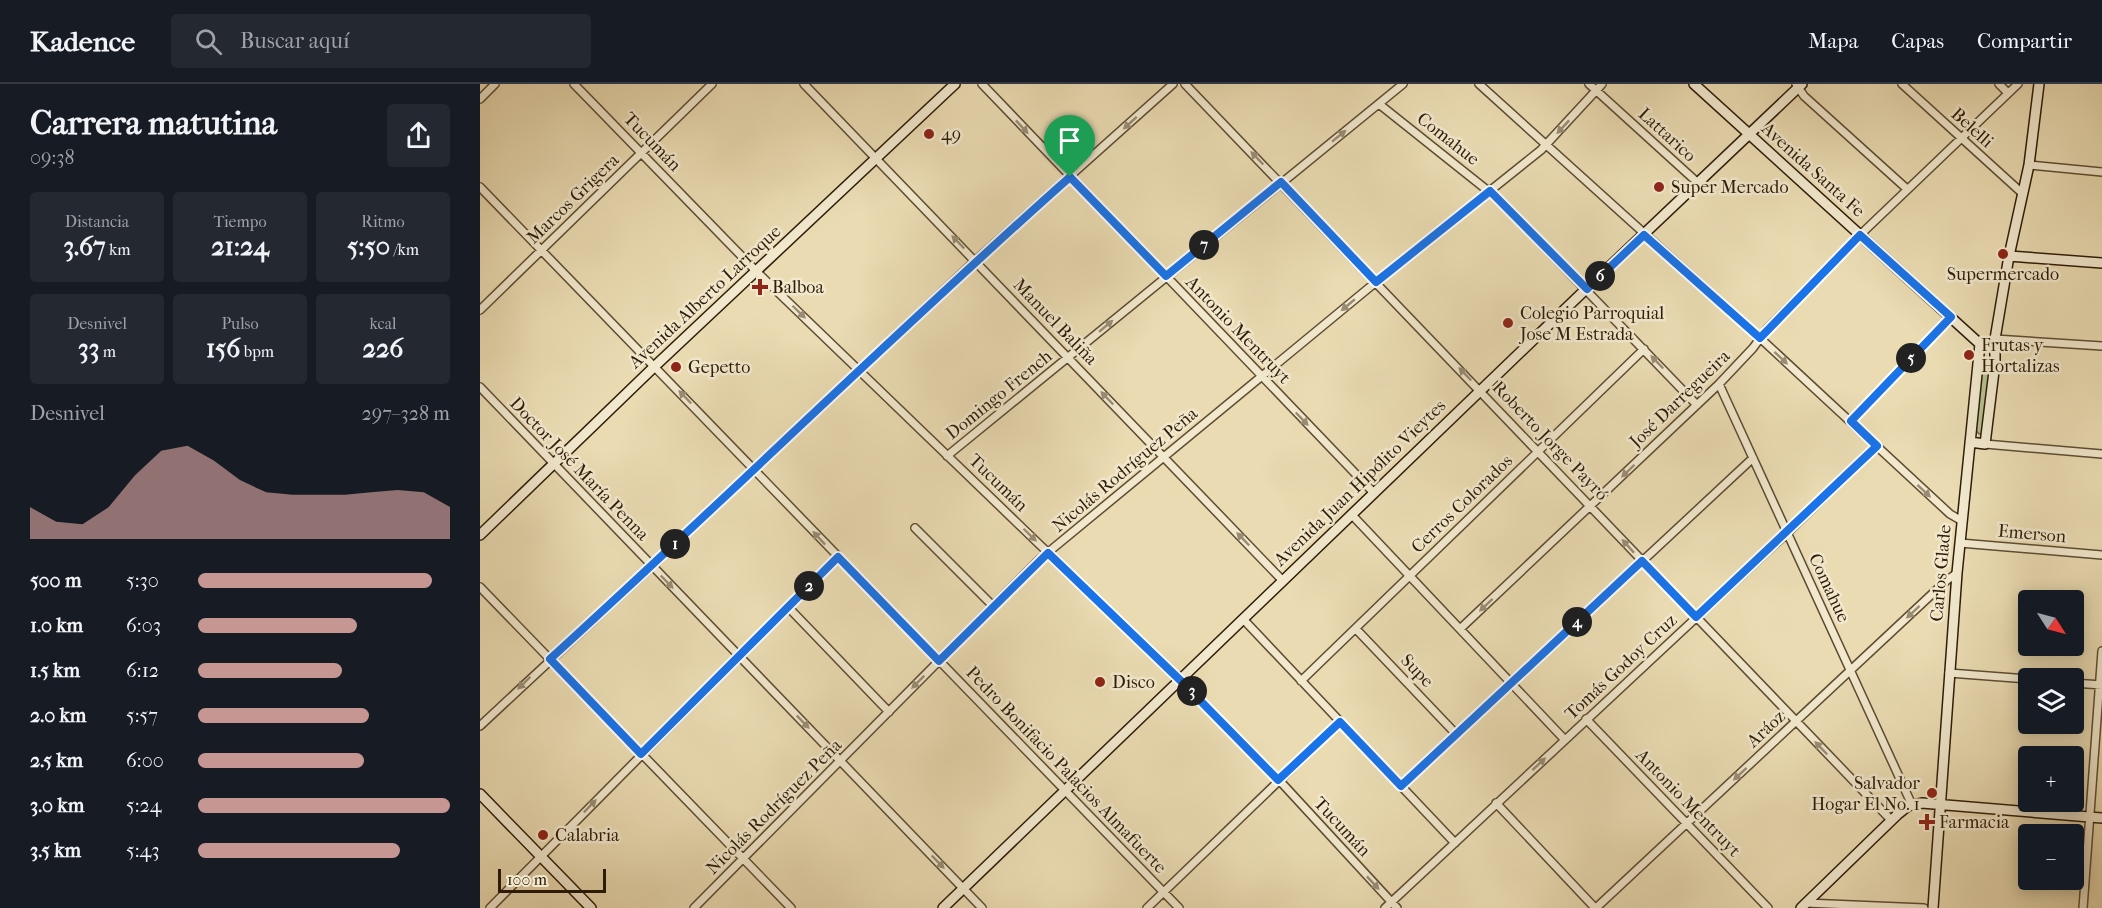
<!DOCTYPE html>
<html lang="es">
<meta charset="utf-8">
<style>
body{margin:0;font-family:"IM FELL French Canon",serif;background:#242831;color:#f1f3f6;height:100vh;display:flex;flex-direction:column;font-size:22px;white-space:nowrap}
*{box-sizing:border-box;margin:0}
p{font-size:20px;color:#9ea1a6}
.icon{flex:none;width:33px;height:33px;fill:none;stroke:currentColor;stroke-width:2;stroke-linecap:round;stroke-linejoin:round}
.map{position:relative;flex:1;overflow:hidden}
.drawer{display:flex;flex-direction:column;background:#171b24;width:480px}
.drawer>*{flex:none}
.needle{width:39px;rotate:126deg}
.buttons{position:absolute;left:1538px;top:506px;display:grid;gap:12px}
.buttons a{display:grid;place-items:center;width:66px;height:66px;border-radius:6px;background:#171b24;box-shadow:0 3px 15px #0003;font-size:30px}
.scale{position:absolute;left:18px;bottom:15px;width:108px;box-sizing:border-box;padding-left:6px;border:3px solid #2e1c08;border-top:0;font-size:16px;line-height:21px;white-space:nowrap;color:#2e1c08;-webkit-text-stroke:4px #f1e8cd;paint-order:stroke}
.pin{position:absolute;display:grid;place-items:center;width:51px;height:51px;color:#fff;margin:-62px -26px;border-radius:50% 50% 50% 0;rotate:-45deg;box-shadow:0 0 6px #0007}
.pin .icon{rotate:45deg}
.km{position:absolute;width:30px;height:30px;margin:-15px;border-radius:50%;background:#222;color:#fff;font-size:16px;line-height:30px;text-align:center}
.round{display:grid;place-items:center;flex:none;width:63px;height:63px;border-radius:6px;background:#242831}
.overview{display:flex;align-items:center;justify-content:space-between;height:102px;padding:0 30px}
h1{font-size:33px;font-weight:700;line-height:45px}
.metrics{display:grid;grid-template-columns:repeat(3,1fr);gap:9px;height:102px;padding:6px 30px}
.metrics div{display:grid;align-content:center;border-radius:6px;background:#242831;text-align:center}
.metrics b{font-size:26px;font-weight:700}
.metrics small{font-size:16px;font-weight:400}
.metrics p{font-size:16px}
.chart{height:168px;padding:12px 30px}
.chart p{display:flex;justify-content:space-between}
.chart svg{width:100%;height:108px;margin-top:6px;fill:#c59692;opacity:.7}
ul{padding:0 30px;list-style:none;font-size:20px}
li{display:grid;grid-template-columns:96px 72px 1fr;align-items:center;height:45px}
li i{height:15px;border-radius:8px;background:#c59692}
header{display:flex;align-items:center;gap:36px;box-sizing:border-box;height:84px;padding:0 30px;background:#171b24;border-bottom:2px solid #363941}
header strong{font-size:28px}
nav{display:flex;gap:33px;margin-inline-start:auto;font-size:21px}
.search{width:420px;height:54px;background:#242831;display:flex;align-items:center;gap:15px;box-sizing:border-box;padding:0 21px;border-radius:6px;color:#9ea1a6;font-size:22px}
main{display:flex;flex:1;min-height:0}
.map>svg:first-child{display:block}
</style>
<header>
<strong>Kadence</strong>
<div class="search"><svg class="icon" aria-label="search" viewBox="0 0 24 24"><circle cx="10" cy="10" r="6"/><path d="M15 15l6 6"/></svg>Buscar aquí</div>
<nav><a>Mapa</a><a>Capas</a><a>Compartir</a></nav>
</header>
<main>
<section class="drawer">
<div class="overview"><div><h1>Carrera matutina</h1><p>09:38</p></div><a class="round"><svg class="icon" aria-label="share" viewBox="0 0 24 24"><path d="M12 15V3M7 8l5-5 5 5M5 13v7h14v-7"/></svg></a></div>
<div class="metrics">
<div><p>Distancia</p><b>3.67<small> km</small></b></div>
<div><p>Tiempo</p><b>21:24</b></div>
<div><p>Ritmo</p><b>5:50<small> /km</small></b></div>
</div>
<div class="metrics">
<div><p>Desnivel</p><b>33<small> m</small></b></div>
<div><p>Pulso</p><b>156<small> bpm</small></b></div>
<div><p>kcal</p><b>226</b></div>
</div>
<div class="chart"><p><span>Desnivel</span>297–328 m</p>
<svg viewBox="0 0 160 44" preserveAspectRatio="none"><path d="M0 44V31L10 37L20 38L30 31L40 18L50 8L60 6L70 12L80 20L90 25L100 26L110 26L120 26L130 25L140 24L150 25L160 31V44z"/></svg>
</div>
<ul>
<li><b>500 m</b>5:30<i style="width:93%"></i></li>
<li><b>1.0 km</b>6:03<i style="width:63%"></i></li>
<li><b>1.5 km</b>6:12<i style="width:57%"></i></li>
<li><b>2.0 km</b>5:57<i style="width:68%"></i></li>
<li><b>2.5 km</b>6:00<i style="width:66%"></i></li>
<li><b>3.0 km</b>5:24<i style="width:100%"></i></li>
<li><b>3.5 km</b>5:43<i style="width:80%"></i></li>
</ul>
</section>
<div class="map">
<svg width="1622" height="824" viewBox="0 0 1622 824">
<rect width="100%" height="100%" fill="#eadbb2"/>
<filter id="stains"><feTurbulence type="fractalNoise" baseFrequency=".00333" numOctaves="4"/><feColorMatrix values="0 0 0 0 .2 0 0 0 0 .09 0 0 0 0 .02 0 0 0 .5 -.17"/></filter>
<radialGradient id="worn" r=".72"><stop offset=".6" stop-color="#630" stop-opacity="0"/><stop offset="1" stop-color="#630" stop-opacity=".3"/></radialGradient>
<path fill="#b4c18f" stroke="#716e4c" stroke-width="1.5" d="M1508,276L1512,278L1503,350H1499L1495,345L1502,280Z"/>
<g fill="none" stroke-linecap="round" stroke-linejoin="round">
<g stroke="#5d4c32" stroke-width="10">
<path id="street" d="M94,0L277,188L701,597L799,696L917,824
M324,0L803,497
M502,0L894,409
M705,0L1411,736
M999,0L1280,254L1470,430L1482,437
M1109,0L1218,99
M1316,0L1324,12L1427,105
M1422,0L1542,109
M1519,0L1528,9
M0,15L15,0
M899,20L1017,114L1217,321
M1549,81L1622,88
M0,103L699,824
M0,226L232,0
M1515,255L1622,262
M1239,300L1432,721
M0,303L502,824
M1371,337L1471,233
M1505,360L1622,370
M467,372L923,0
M872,431L1085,656
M435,444L513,522
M1480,459L1622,471
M0,503L311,824
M308,523L409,628
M763,535L975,759
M876,545L976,650
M980,545L1239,300L1273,264L1287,245L1380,151L1538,0
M1469,589L1548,595
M821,597L1164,265
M1593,599L1622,601
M1106,635L1288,824
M0,642L172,482L496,176L693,0
M921,702L1273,374
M1016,719L1115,824
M1326,819L1444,824
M10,824L358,473
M214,824L560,475L896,198L1061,66L1122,0
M667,824L860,638
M905,824L1307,449L1397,362
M1116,824L1466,497L1477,489
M1603,824L1622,567"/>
</g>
<g stroke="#2e1c08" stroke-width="12">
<path id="secondary" d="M1214,0L1500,260L1514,262
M1529,172L1622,179
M1490,358L1505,360L1515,279V255L1529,172L1549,81L1559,0
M0,451L175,282L475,0
M0,710L111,824
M463,824L1106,205L1322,0
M1321,824L1418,730L1428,722L1442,719L1622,734
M1453,824L1477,489L1500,260"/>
</g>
<use href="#street" stroke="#f1e8cd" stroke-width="7"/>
<use href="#secondary" stroke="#f1e8cd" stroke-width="9"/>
</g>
<defs><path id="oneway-solid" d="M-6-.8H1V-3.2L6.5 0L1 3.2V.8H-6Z" transform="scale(1.5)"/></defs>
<g fill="#998c74">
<use href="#oneway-solid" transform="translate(650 39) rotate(138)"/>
<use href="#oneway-solid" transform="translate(542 43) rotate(47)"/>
<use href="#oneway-solid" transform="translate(1083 43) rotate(133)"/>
<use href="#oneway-solid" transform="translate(859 52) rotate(-39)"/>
<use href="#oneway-solid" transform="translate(777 74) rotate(-134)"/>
<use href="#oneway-solid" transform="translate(478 158) rotate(-134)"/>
<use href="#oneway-solid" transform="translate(868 221) rotate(140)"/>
<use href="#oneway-solid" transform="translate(319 228) rotate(44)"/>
<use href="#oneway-solid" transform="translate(626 242) rotate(-40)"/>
<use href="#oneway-solid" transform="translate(1301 274) rotate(43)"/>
<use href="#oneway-solid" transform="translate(1177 278) rotate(-134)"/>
<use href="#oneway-solid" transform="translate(985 290) rotate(-134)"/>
<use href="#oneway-solid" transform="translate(205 313) rotate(-134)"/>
<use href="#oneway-solid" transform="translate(627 314) rotate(-134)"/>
<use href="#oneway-solid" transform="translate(822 335) rotate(46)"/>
<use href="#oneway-solid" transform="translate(1148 387) rotate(136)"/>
<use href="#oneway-solid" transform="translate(1444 407) rotate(43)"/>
<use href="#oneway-solid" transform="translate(550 451) rotate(44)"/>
<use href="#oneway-solid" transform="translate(339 454) rotate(-133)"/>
<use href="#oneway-solid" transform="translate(763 455) rotate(-134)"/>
<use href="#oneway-solid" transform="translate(1148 462) rotate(-132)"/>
<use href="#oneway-solid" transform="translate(187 498) rotate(46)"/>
<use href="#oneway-solid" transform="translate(1006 521) rotate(137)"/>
<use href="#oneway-solid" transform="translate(1433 528) rotate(137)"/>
<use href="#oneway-solid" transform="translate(438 598) rotate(135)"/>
<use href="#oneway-solid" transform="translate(44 599) rotate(136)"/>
<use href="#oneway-solid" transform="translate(323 638) rotate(46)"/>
<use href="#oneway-solid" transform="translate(1341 664) rotate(-134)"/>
<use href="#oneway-solid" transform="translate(1059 680) rotate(-43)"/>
<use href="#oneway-solid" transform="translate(1260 690) rotate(137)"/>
<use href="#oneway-solid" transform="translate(110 722) rotate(-46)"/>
<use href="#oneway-solid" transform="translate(458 778) rotate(46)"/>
<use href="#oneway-solid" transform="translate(893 799) rotate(47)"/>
</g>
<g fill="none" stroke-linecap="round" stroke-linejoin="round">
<g stroke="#fff" stroke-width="12">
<path id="route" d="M590,93L686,192L801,98L896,198L1010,107L1107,205L1164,151L1280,254L1380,151L1471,233L1371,337L1397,362L1216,533L1162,477L921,702L860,638L798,696L701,597L568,469L459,577L358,473L161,670L70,575C245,416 413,250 590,93Z"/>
</g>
<use href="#route" stroke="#1a73e8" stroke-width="8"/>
</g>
<g fill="#8f2418" stroke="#f1e8cd" stroke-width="2">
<circle cx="449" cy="50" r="6"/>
<circle cx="1179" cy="103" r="6"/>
<circle cx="1523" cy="170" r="6"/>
<path d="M277 194h6v6h6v6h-6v6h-6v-6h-6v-6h6z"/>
<circle cx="1028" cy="239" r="6"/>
<circle cx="1489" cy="271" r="6"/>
<circle cx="196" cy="283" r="6"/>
<circle cx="620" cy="598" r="6"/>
<circle cx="1452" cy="709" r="6"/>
<path d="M1444 729h6v6h6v6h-6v6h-6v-6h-6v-6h6z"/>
<circle cx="63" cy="751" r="6"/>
</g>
<g text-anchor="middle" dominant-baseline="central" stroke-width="5" stroke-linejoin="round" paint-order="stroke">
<g font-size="18" fill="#2e1c08" stroke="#f1e8cd">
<text transform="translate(1492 44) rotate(42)">Belelli</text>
<text transform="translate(1187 51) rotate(42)">Lattarico</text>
<text transform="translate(968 55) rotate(38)">Comahue</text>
<text transform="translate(172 58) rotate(46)">Tucumán</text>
<text transform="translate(1333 86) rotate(42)">Avenida Santa Fe</text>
<text transform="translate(93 115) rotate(-44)">Marcos Grigera</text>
<text transform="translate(225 213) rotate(-43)">Avenida Alberto Larroque</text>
<text transform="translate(575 238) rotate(46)">Manuel Baliña</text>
<text transform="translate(758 246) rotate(46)">Antonio Mentruyt</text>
<text transform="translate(519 311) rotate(-39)">Domingo French</text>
<text transform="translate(1200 315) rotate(-44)">José Darregueira</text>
<text transform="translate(1070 357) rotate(46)">Roberto Jorge Payró</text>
<text transform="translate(99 385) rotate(46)">Doctor José María Penna</text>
<text transform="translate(645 386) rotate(-40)">Nicolás Rodríguez Peña</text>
<text transform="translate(518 399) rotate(44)">Tucumán</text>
<text transform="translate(880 399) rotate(-44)">Avenida Juan Hipólito Vieytes</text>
<text transform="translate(982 420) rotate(-44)">Cerros Colorados</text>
<text transform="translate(1552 450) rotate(5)">Emerson</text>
<text transform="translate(1461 489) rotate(-85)">Carlos Glade</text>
<text transform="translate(1349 504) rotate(65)">Comahue</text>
<text transform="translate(1141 583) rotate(-43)">Tomás Godoy Cruz</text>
<text transform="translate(937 587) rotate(46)">Supe</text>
<text transform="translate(1286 645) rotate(-43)">Aráoz</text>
<text transform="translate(586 686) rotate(46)">Pedro Bonifacio Palacios Almafuerte</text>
<text transform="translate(1208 719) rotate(46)">Antonio Mentruyt</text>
<text transform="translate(294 723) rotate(-45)">Nicolás Rodríguez Peña</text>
<text transform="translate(862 743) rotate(47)">Tucumán</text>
</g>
<g font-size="18" fill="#2e1c08" stroke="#f1e8cd" text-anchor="start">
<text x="461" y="50">49</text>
<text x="1191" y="103">Super Mercado</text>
<text x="1523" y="190" text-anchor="middle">Supermercado</text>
<text x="292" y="203">Balboa</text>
<text x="1040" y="229">Colegio Parroquial<tspan x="1040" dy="21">Jose M Estrada</tspan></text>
<text x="1501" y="261">Frutas y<tspan x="1501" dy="21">Hortalizas</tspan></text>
<text x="208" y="283">Gepetto</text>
<text x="632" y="598">Disco</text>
<text x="1440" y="699" text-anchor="end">Salvador<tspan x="1440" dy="21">Hogar El No. 1</tspan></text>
<text x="1459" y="738">Farmacia</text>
<text x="75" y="751">Calabria</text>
</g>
</g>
<rect width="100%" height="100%" filter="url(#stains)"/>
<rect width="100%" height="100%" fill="url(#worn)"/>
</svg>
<div class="buttons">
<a><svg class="needle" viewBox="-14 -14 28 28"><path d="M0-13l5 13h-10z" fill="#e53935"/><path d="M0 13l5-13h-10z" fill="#9ea1a6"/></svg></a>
<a><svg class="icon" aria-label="layers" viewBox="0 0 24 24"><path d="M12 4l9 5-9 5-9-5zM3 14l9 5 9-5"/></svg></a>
<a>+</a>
<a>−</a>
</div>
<div class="scale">100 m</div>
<div class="pin" style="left:590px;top:93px;background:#1e9e55"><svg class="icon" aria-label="arrive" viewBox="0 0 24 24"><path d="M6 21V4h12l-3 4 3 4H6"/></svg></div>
<b class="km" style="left:195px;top:460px">1</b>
<b class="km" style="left:329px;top:502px">2</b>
<b class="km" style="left:712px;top:607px">3</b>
<b class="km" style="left:1097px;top:538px">4</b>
<b class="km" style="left:1431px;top:274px">5</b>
<b class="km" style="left:1120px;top:192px">6</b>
<b class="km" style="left:724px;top:161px">7</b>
</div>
</main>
